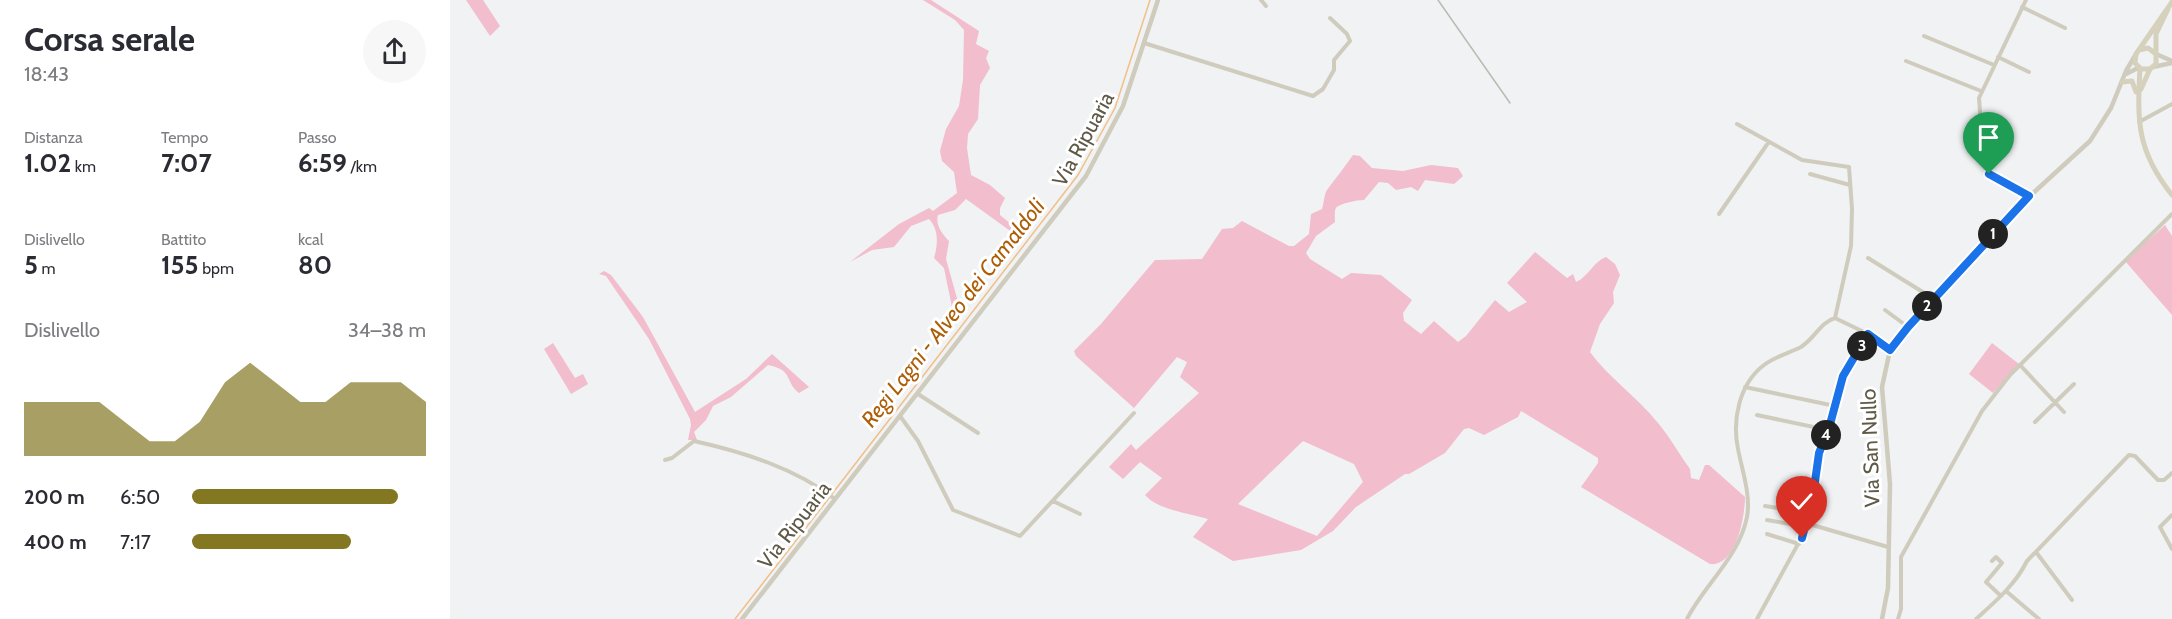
<!DOCTYPE html>
<html lang="it">
<meta charset="utf-8">
<style>
body{margin:0;font-family:Cabin,sans-serif;background:#f7f7f7;color:#2b2b33;height:100vh;display:flex;flex-direction:column;font-size:22px;white-space:nowrap}
*{box-sizing:border-box;margin:0}
p{font-size:20px;color:#7c7c81}
.icon{flex:none;width:33px;height:33px;fill:none;stroke:currentColor;stroke-width:2;stroke-linecap:round;stroke-linejoin:round}
.map{position:relative;flex:1;overflow:hidden}
.sheet{display:flex;flex-direction:column;background:#fff;width:450px}
.sheet>*{flex:none}
.pin{position:absolute;display:grid;place-items:center;width:51px;height:51px;color:#fff;margin:-62px -26px;border-radius:50% 50% 50% 0;rotate:-45deg;box-shadow:0 0 6px #0007}
.pin .icon{rotate:45deg}
.km{position:absolute;width:30px;height:30px;margin:-15px;border-radius:50%;background:#222;color:#fff;font-size:16px;line-height:30px;text-align:center}
.round{display:grid;place-items:center;flex:none;width:63px;height:63px;border-radius:32px;background:#f7f7f7}
.overview{display:flex;align-items:center;justify-content:space-between;height:102px;padding:0 24px}
h1{font-size:33px;font-weight:700;line-height:45px}
.stats{display:grid;grid-template-columns:repeat(3,1fr);gap:9px;height:102px;padding:6px 24px}
.stats div{display:grid;align-content:center}
.stats b{font-size:26px;font-weight:700}
.stats small{font-size:16px;font-weight:400}
.stats p{font-size:16px}
.chart{height:168px;padding:12px 24px}
.chart p{display:flex;justify-content:space-between}
.chart svg{width:100%;height:108px;margin-top:6px;fill:#837722;opacity:.7}
ul{padding:0 24px;list-style:none;font-size:20px}
li{display:grid;grid-template-columns:96px 72px 1fr;align-items:center;height:45px}
li i{height:15px;border-radius:8px;background:#837722}
main{display:flex;flex:1;min-height:0}
.map>svg:first-child{display:block}
</style>
<main>
<section class="sheet">
<div class="overview"><div><h1>Corsa serale</h1><p>18:43</p></div><a class="round"><svg class="icon" aria-label="share" viewBox="0 0 24 24"><path d="M12 15V3M7 8l5-5 5 5M5 13v7h14v-7"/></svg></a></div>
<div class="stats">
<div><p>Distanza</p><b>1.02<small> km</small></b></div>
<div><p>Tempo</p><b>7:07</b></div>
<div><p>Passo</p><b>6:59<small> /km</small></b></div>
</div>
<div class="stats">
<div><p>Dislivello</p><b>5<small> m</small></b></div>
<div><p>Battito</p><b>155<small> bpm</small></b></div>
<div><p>kcal</p><b>80</b></div>
</div>
<div class="chart"><p><span>Dislivello</span>34–38 m</p>
<svg viewBox="0 0 160 44" preserveAspectRatio="none"><path d="M0 44V22L10 22L20 22L30 22L40 30L50 38L60 38L70 30L80 14L90 6L100 14L110 22L120 22L130 14L140 14L150 14L160 22V44z"/></svg>
</div>
<ul>
<li><b>200 m</b>6:50<i style="width:88%"></i></li>
<li><b>400 m</b>7:17<i style="width:68%"></i></li>
</ul>
</section>
<div class="map">
<svg width="1722" height="619" viewBox="0 0 1722 619">
<rect width="100%" height="100%" fill="#f0f2f3"/>
<path fill="#f2bdcc" fill-rule="evenodd" d="M16,0H33L50,26L40,36Z
M473,0H481L529,31L526,44L539,51L536,58L540,68L530,85L528,119L518,134L517,148L521,175L540,185L555,198L550,208V215L573,234L570,238L516,199L505,210L488,215C485,224 492,234 499,241L496,259L510,309L502,317L503,312L494,268L484,258C488,245 489,229 479,219L461,226L444,247L422,250L400,262L449,224L479,208L483,211L507,193L504,172L492,161L490,151L496,129L509,106L513,80L514,30L505,20Z
M903,155L910,156L922,168L953,171L981,165L1008,168L1013,176L1004,184L975,180L968,191L961,187L946,190L938,183L929,182L914,200C908,200 890,203 886,208C884,211 885,219 885,222L866,236L856,253L860,259L892,279L901,273L931,275L962,300L953,313L954,321L971,334L984,321L1008,342L1016,336L1045,300L1059,312L1077,302L1057,283L1085,252L1117,278L1123,274L1126,282C1138,277 1144,261 1156,257L1165,264L1170,275L1163,292L1164,303L1150,324L1140,352C1159,378 1187,397 1208,423C1220,437 1229,454 1240,469L1241,478L1249,480L1255,465H1259L1295,497C1295,516 1286,567 1260,564L1131,487L1148,463V458L1071,411L1068,417L1034,435L1019,428L1014,429L995,453L959,474H955L906,507L883,531L851,550L783,561L743,537L758,519C739,513 708,510 695,495L712,478L690,462L673,479L659,467L681,444L686,450L749,393L730,377L737,362L727,357L684,408L626,356L624,351L651,324L705,260L752,259L772,229L783,228L792,221L839,246H844L859,234L861,214L872,209C874,203 874,195 877,190C886,178 894,168 903,155ZM853,441L904,464L913,482L867,536L788,504Z
M1715,225L1722,236V315L1675,261Z
M154,271L161,275L193,317L245,412L296,379L322,354L359,387L349,393C334,381 344,370 318,365L281,397L263,406L256,420L244,432L247,440H238L241,425L240,419L199,339L156,276L149,274Z
M103,343L125,378L133,374L138,384L121,394L94,349Z
M1542,343L1569,364L1543,393L1519,374Z"/>
<g fill="none" stroke-linecap="round" stroke-linejoin="round">
<path stroke="#f1bf87" stroke-width="1.5" d="M382,494L628,175L665,108L700,0
M285,619L379,498"/>
<path stroke="#d0ccbd" stroke-width="4" d="M811,0L816,6
M1576,0L1529,98L1533,152L1538,172L1579,196
M1572,7L1615,28
M1474,36L1544,65
M694,43L863,96L873,89L884,70V60L900,41L897,34L880,18
M1548,57L1579,72
M1456,61L1531,91
M1689,122L1722,104
M1287,124L1352,160L1399,167L1402,209L1401,246L1385,318
M1360,174L1400,185
M1269,214L1318,143
M1418,258L1484,299
M1435,310L1458,327
M1570,365L1614,412
M1295,387L1385,406
M468,394L528,433
M1307,415L1378,430
M450,416L468,441L503,510L570,536L684,413
M1585,422L1624,384
M215,460L222,458L244,441C293,452 345,468 385,499
M603,501L630,514
M1315,506L1359,513
M1722,515L1710,527L1722,549
M1317,520L1357,527L1369,453L1379,428L1393,376L1418,334
M1317,534L1349,544
M1586,552L1622,600
M1542,561L1546,557L1552,563L1536,582L1551,596
M1556,591L1589,619
M1237,619C1255,584 1289,557 1297,517C1301,495 1292,470 1288,449C1282,420 1289,384 1314,365C1324,357 1339,353 1351,347C1364,339 1371,322 1385,318L1418,334L1440,350
M1307,619L1359,524L1438,547
M1448,619L1451,609V557L1532,411L1560,375L1722,214
M1526,619C1546,601 1565,585 1577,561L1679,455L1685,456L1708,480H1714L1722,473"/>
<path stroke="#d0ccbd" stroke-width="4.5" d="M1706,54L1722,61
M1703,67L1722,63
M1676,74L1688,68
M292,619L636,176L673,106L708,0
M1432,619L1438,588L1440,484L1432,387L1440,350L1569,206L1640,141L1661,108L1676,71L1686,54"/>
<path stroke="#d5d1bd" stroke-width="5" d="M1718,9L1706,34V64L1700,69H1691L1685,63L1686,54L1722,2
M1689,50L1698,48L1706,54
M1690,68C1687,122 1687,151 1722,195
M1672,82L1682,81L1686,92
M1691,89L1700,69"/>
<path stroke="#bbbab2" stroke-width="1.5" d="M988,0L1060,103"/>
</g>
<g fill="none" stroke-linecap="round" stroke-linejoin="round">
<g stroke="#fff" stroke-width="12">
<path id="route" d="M1352,538L1363,496L1369,453L1379,428L1393,376L1418,334L1440,350L1458,327L1579,196L1539,174"/>
</g>
<use href="#route" stroke="#1a73e8" stroke-width="8"/>
</g>
<g text-anchor="middle" dominant-baseline="central" stroke-width="6" stroke-linejoin="round" paint-order="stroke">
<g font-size="21" fill="#5f5a47" stroke="#fff">
<text transform="translate(633 139) rotate(-61)">Via Ripuaria</text>
<text transform="translate(1420 448) rotate(-92)">Via San Nullo</text>
<text transform="translate(344 525) rotate(-52)">Via Ripuaria</text>
</g>
<g font-size="22" font-style="italic" fill="#ad5d05" stroke="#fff">
<text transform="translate(503 313) rotate(-52)">Regi Lagni - Alveo dei Camaldoli</text>
</g>
</g>
</svg>
<div class="pin" style="left:1539px;top:174px;background:#1e9e55"><svg class="icon" aria-label="arrive" viewBox="0 0 24 24"><path d="M6 21V4h12l-3 4 3 4H6"/></svg></div>
<div class="pin" style="left:1352px;top:538px;background:#d93025"><svg class="icon" aria-label="check" viewBox="0 0 24 24"><path d="M5 12l5 5 9-10"/></svg></div>
<b class="km" style="left:1543px;top:234px">1</b>
<b class="km" style="left:1477px;top:306px">2</b>
<b class="km" style="left:1412px;top:346px">3</b>
<b class="km" style="left:1376px;top:435px">4</b>
</div>
</main>
